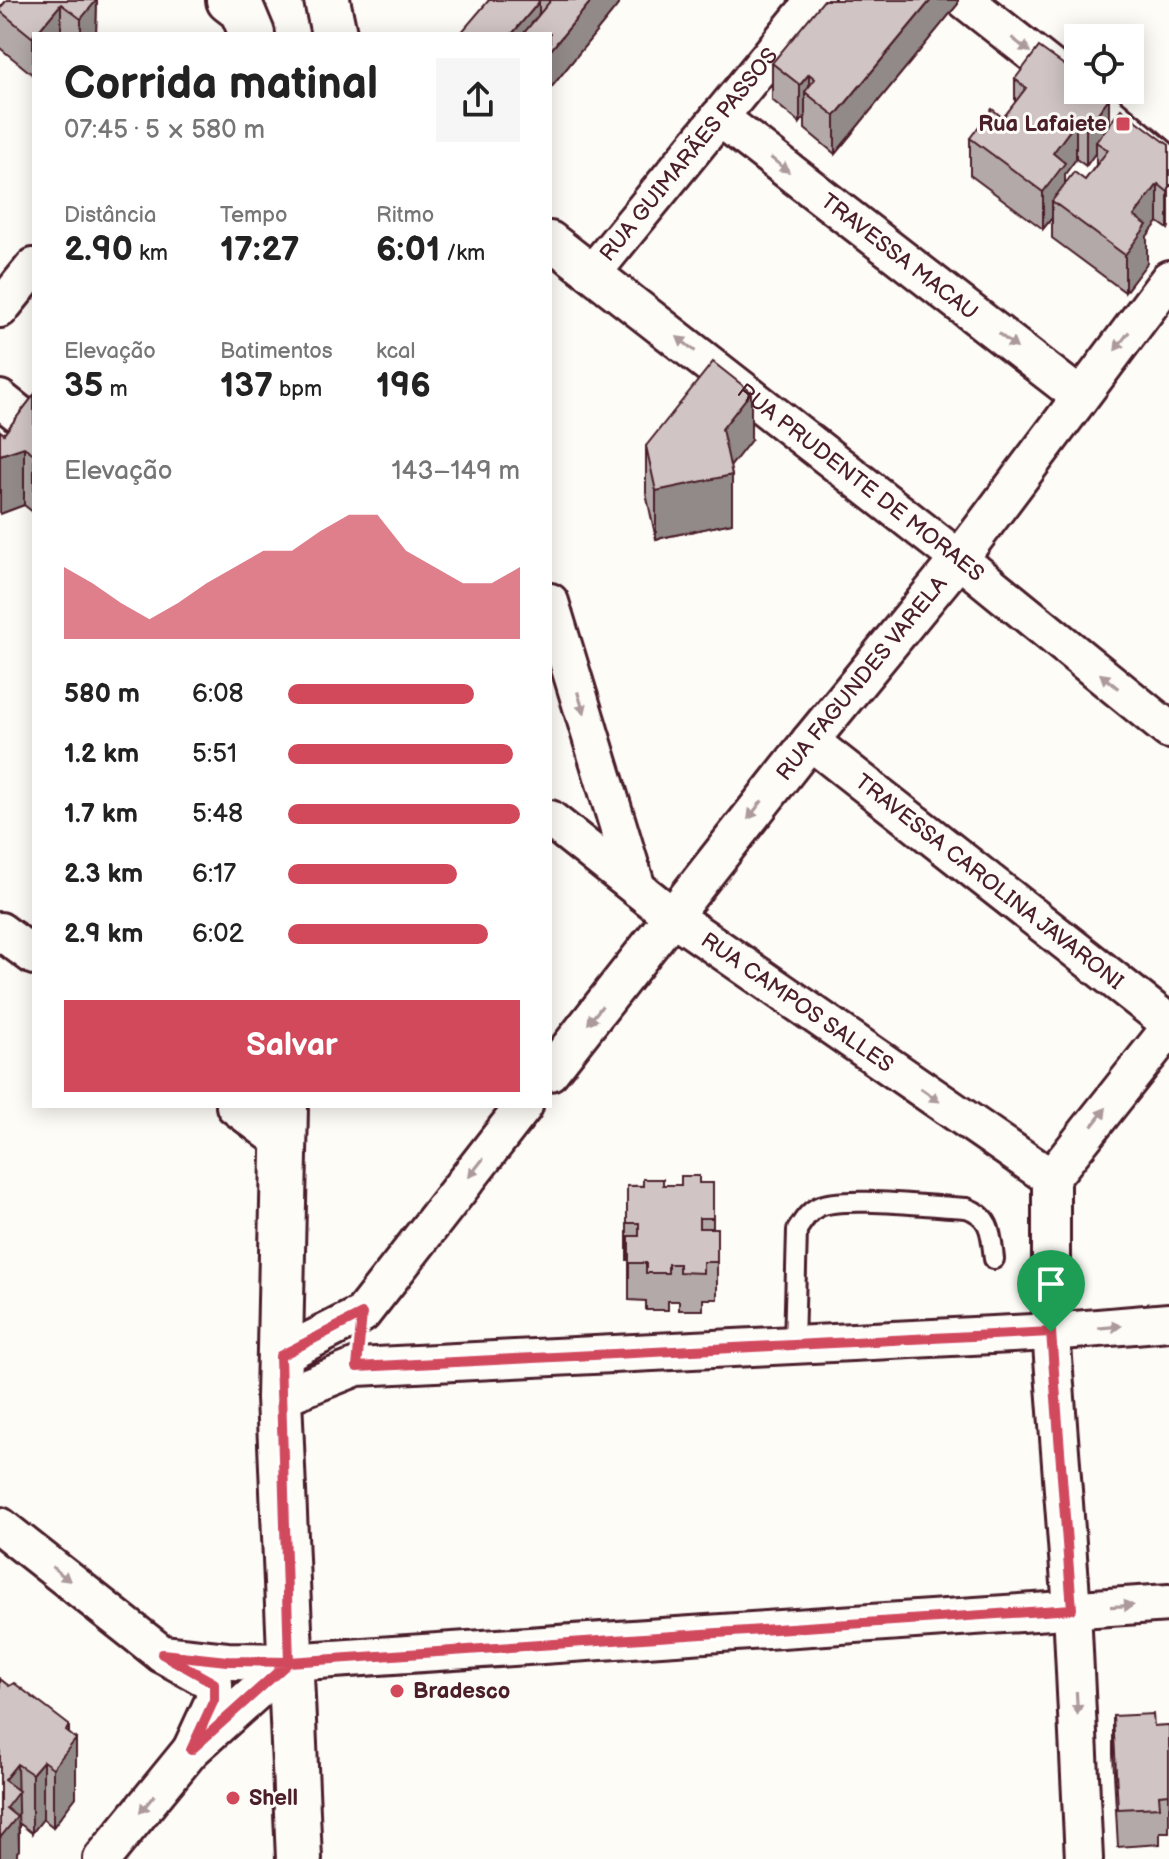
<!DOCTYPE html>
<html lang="pt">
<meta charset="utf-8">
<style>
body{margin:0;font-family:"Balsamiq Sans",sans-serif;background:#f6f6f6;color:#222;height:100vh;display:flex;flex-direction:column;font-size:30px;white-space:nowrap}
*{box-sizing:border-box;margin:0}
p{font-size:26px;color:#767676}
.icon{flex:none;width:44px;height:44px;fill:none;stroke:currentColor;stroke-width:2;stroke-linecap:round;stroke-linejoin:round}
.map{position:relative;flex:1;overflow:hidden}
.details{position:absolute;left:32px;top:32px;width:520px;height:1076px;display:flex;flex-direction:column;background:#fff;border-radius:0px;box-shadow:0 4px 20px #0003}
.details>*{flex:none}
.tools{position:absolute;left:1064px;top:24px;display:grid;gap:16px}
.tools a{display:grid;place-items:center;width:80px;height:80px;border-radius:0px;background:#fff;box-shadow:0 4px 20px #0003;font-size:40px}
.pin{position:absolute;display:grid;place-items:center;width:68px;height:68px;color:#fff;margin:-82px -34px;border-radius:50% 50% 50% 0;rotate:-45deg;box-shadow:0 0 8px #0007}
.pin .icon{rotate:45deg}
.round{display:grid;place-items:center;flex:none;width:84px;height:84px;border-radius:0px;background:#f6f6f6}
.overview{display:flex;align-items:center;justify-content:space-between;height:136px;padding:0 32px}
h1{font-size:44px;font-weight:600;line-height:60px}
.metrics{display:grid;grid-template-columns:repeat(3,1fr);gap:12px;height:136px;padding:8px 32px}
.metrics div{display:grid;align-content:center}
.metrics b{font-size:34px;font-weight:600}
.metrics small{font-size:22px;font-weight:400}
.metrics p{font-size:22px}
.chart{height:224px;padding:16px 32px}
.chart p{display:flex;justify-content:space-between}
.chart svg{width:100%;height:144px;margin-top:8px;fill:#d1495b;opacity:.7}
.action{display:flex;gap:16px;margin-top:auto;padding:16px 32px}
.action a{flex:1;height:92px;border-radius:0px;background:#d1495b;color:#fff;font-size:32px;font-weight:600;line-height:92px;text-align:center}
ul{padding:0 32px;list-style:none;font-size:26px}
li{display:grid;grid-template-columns:128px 96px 1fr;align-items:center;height:60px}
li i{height:20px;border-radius:10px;background:#d1495b}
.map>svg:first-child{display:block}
</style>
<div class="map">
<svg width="1169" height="1859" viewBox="0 0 1169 1859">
<rect width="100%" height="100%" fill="#fdfcf7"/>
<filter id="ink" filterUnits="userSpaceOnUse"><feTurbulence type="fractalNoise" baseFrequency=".0125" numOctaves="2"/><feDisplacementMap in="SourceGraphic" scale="16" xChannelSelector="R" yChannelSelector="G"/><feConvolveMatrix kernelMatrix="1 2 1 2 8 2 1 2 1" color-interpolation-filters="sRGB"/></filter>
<g filter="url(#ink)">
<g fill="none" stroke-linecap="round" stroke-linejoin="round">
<g stroke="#4a1f2b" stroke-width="24">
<path id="service" d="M794,1345L797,1230C803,1221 808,1212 818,1207C841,1195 936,1207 967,1208C992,1217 991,1235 994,1259"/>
</g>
<g stroke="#4a1f2b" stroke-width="42">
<g id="minor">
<path d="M965,0L1078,89"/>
<path d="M1079,90L1169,166"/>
<path id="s1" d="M719,117L1079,396"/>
<path id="s2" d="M550,240L959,559L1169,730"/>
<path id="s3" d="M594,271L815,0"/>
<path d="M0,309L34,267"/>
<path d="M0,399L34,426"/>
<path d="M550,602L637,888"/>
<path id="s4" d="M810,741L1169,1023"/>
<path id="s5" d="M550,819L672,916L1051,1178"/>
<path d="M0,931L34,956"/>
<path id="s6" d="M550,1072L810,741L959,559L1169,279"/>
<path d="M235,1106L284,1143"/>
<path d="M1051,1178V1332L1072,1609L1084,1859"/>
<path d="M1051,1178L1169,1029"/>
<path d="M280,1356L362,1314L524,1106"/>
<path d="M279,1398L357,1367L1051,1332L1169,1322"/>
<path d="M0,1526L162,1654L214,1683V1700L191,1750"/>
<path d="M162,1654L227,1661L289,1662L1169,1603"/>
<path d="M102,1859L191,1750L289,1662"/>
</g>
</g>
<g stroke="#4a1f2b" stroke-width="50">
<path id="secondary" d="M229,0L242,10L252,34
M327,0L334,34
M285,1106L279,1398L299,1859"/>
</g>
<use href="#service" stroke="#fdfcf7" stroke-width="18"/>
<use href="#minor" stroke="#fdfcf7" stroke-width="36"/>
<use href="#secondary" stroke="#fdfcf7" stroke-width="44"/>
</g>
<path fill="#b3a9a9" stroke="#4a1f2b" stroke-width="2" fill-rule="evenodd" d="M7,0H97L96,34H34L33,75L0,48V8Z
M489,0H618V5L550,89Z
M958,0V4L835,154L805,129V116L800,123L772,100V63Z
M1015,79L1109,125L1169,145L1168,229L1158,222L1147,236V263L1125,292L1052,238V218L1043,229L970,175V138L1003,118L1015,103ZM1096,152V165L1085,180L1065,183V174L1076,159L1086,166Z
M34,395V513L24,505L0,514V431L4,434Z
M751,440L730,467L732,523L656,539L646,493V446Z
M699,1183H713V1228H717V1299H703V1310H679V1301H668V1310H646V1301L629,1300V1260H627V1186L681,1185Z
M0,1679L69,1734L76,1797L53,1827L43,1819L32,1833L19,1823V1850L17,1852V1859Z
M1113,1716L1154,1726L1169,1725V1832H1160V1844L1118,1847L1113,1754Z"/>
<path fill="#928a89" stroke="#4a1f2b" stroke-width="2" d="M78,0H97L96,34H81V19Z
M592,0H618V5L550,89V51Z
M931,0H958V4L835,154V116Z
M539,2V34H512Z
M61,4V34H36Z
M34,36V73L33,75V38Z
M809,74V95L805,92V116L800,123V85Z
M1109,98V135L1096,142V152L1086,166V129Z
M1076,122V159L1065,174V200L1052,201V218L1043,229V192L1053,153Z
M1158,184V222L1147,236V263L1125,292V255L1134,216Z
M1169,190V227L1168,229V192Z
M751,392V440L722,477L732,475V523L656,539V491L722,429Z
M24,447V505L0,514V455Z
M69,1725V1747L76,1739V1797L53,1827V1768L66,1731Z
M43,1761V1819L32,1833V1774Z
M17,1764L19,1850L17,1852V1859H0V1838L4,1780Z"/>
<path fill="#d0c5c4" stroke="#4a1f2b" stroke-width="2" d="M7,0H95L96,1L81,19L61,4L36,34H34L33,38L0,11V8Z
M489,0H538L539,2L512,34H460Z
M551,0H592L550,51V34H523Z
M824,0H931L835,116L805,92L815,79L809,74L800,85L772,63Z
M1039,47L1078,75V90H1098L1109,98L1086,129L1076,122L1053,153L1065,163L1043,192L970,138L992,109L1003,118L1026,88L1015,79Z
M1121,109L1169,145V190L1168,192L1158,184L1134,216L1147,225L1125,255L1052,201L1074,172L1085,180L1108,150L1096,142Z
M713,362L751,392L722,429L732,475L656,491L646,446Z
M34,395V454L24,447L0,455V431L4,434Z
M681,1176H699V1183H713V1218H699V1228H717V1262H703V1273L679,1272V1264H668V1273H646V1263H629V1236H639V1223H627V1186H643V1179H663V1185H681Z
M0,1679L9,1686L14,1683L69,1725L66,1731L76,1739L53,1768L43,1761L32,1774L17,1764L4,1780L19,1791L6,1808L17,1817L0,1838Z
M1153,1714L1154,1726L1169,1725V1794L1159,1795L1160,1807L1118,1809L1113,1716Z"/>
<defs><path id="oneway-solid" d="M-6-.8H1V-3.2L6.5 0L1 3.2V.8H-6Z" transform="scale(2)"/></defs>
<g fill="#ac999b">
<use href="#oneway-solid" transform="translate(1021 45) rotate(38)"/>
<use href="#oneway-solid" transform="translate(780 165) rotate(38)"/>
<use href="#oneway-solid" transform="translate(1008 341) rotate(38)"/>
<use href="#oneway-solid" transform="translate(1122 341) rotate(127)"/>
<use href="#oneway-solid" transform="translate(686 344) rotate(-142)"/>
<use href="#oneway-solid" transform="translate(1109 681) rotate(-141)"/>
<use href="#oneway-solid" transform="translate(581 703) rotate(73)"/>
<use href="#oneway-solid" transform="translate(755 810) rotate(128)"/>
<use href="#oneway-solid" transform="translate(595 1015) rotate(128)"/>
<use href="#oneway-solid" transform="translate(930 1095) rotate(35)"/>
<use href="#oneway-solid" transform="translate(1099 1117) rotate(-52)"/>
<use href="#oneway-solid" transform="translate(476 1168) rotate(128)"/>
<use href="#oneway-solid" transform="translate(1110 1327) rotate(-5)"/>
<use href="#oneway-solid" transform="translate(61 1574) rotate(38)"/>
<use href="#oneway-solid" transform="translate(1122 1606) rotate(-3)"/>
<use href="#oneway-solid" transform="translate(1077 1703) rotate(87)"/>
<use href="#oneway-solid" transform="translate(147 1804) rotate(129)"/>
</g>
</g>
<g fill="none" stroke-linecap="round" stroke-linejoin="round" filter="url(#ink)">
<g stroke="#fff" stroke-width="16">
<path id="route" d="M1051,1332L357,1367L362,1314L280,1356L289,1662L191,1750L214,1700V1683L162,1654L227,1661L289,1662L1072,1609L1051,1332"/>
</g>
<use href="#route" stroke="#d1495b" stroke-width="10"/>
</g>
<g fill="#d1495b" stroke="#fdfcf7" stroke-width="3">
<rect x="1115" y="116" width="16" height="16" rx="4"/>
<circle cx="397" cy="1691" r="8"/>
<circle cx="233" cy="1798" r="8"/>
</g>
<g text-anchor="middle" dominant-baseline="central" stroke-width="6" stroke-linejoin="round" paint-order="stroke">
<g font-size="22" font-weight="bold" fill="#4a1f2b" stroke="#fdfcf7" text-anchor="start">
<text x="1107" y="124" text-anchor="end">Rua Lafaiete</text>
<text x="413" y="1691">Bradesco</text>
<text x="249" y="1798">Shell</text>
</g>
<g font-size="22" fill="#4a1f2b" stroke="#fdfcf7">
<text stroke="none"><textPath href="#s3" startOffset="150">RUA GUIMARÃES PASSOS</textPath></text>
<text stroke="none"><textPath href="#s1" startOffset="228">TRAVESSA MACAU</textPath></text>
<text stroke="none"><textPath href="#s2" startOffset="394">RUA PRUDENTE DE MORAES</textPath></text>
<text stroke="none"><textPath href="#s6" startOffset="502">RUA FAGUNDES VARELA</textPath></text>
<text stroke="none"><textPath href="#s4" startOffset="228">TRAVESSA CAROLINA JAVARONI</textPath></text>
<text stroke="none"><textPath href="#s5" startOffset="308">RUA CAMPOS SALLES</textPath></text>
</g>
</g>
</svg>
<div class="tools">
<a><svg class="icon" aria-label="locate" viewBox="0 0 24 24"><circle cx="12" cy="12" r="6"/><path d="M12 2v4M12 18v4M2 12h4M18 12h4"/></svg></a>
</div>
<div class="pin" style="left:1051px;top:1332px;background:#1e9e55"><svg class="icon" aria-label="arrive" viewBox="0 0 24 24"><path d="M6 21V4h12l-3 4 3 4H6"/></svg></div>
<section class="details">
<div class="overview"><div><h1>Corrida matinal</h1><p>07:45 · 5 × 580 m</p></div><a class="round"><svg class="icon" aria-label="share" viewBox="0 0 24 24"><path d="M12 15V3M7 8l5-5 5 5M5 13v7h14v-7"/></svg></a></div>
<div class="metrics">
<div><p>Distância</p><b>2.90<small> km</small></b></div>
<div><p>Tempo</p><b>17:27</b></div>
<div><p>Ritmo</p><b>6:01<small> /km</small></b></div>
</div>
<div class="metrics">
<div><p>Elevação</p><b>35<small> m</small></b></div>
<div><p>Batimentos</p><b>137<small> bpm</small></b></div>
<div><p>kcal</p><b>196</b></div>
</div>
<div class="chart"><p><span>Elevação</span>143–149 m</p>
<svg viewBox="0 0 160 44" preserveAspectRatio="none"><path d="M0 44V22L10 27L20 33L30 38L40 33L50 27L60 22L70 17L80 17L90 11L100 6L110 6L120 17L130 22L140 27L150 27L160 22V44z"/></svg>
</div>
<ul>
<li><b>580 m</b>6:08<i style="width:80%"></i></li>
<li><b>1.2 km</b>5:51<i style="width:97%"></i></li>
<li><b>1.7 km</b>5:48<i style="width:100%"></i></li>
<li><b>2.3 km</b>6:17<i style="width:73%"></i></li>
<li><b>2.9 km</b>6:02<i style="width:86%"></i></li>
</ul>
<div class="action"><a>Salvar</a></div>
</section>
</div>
